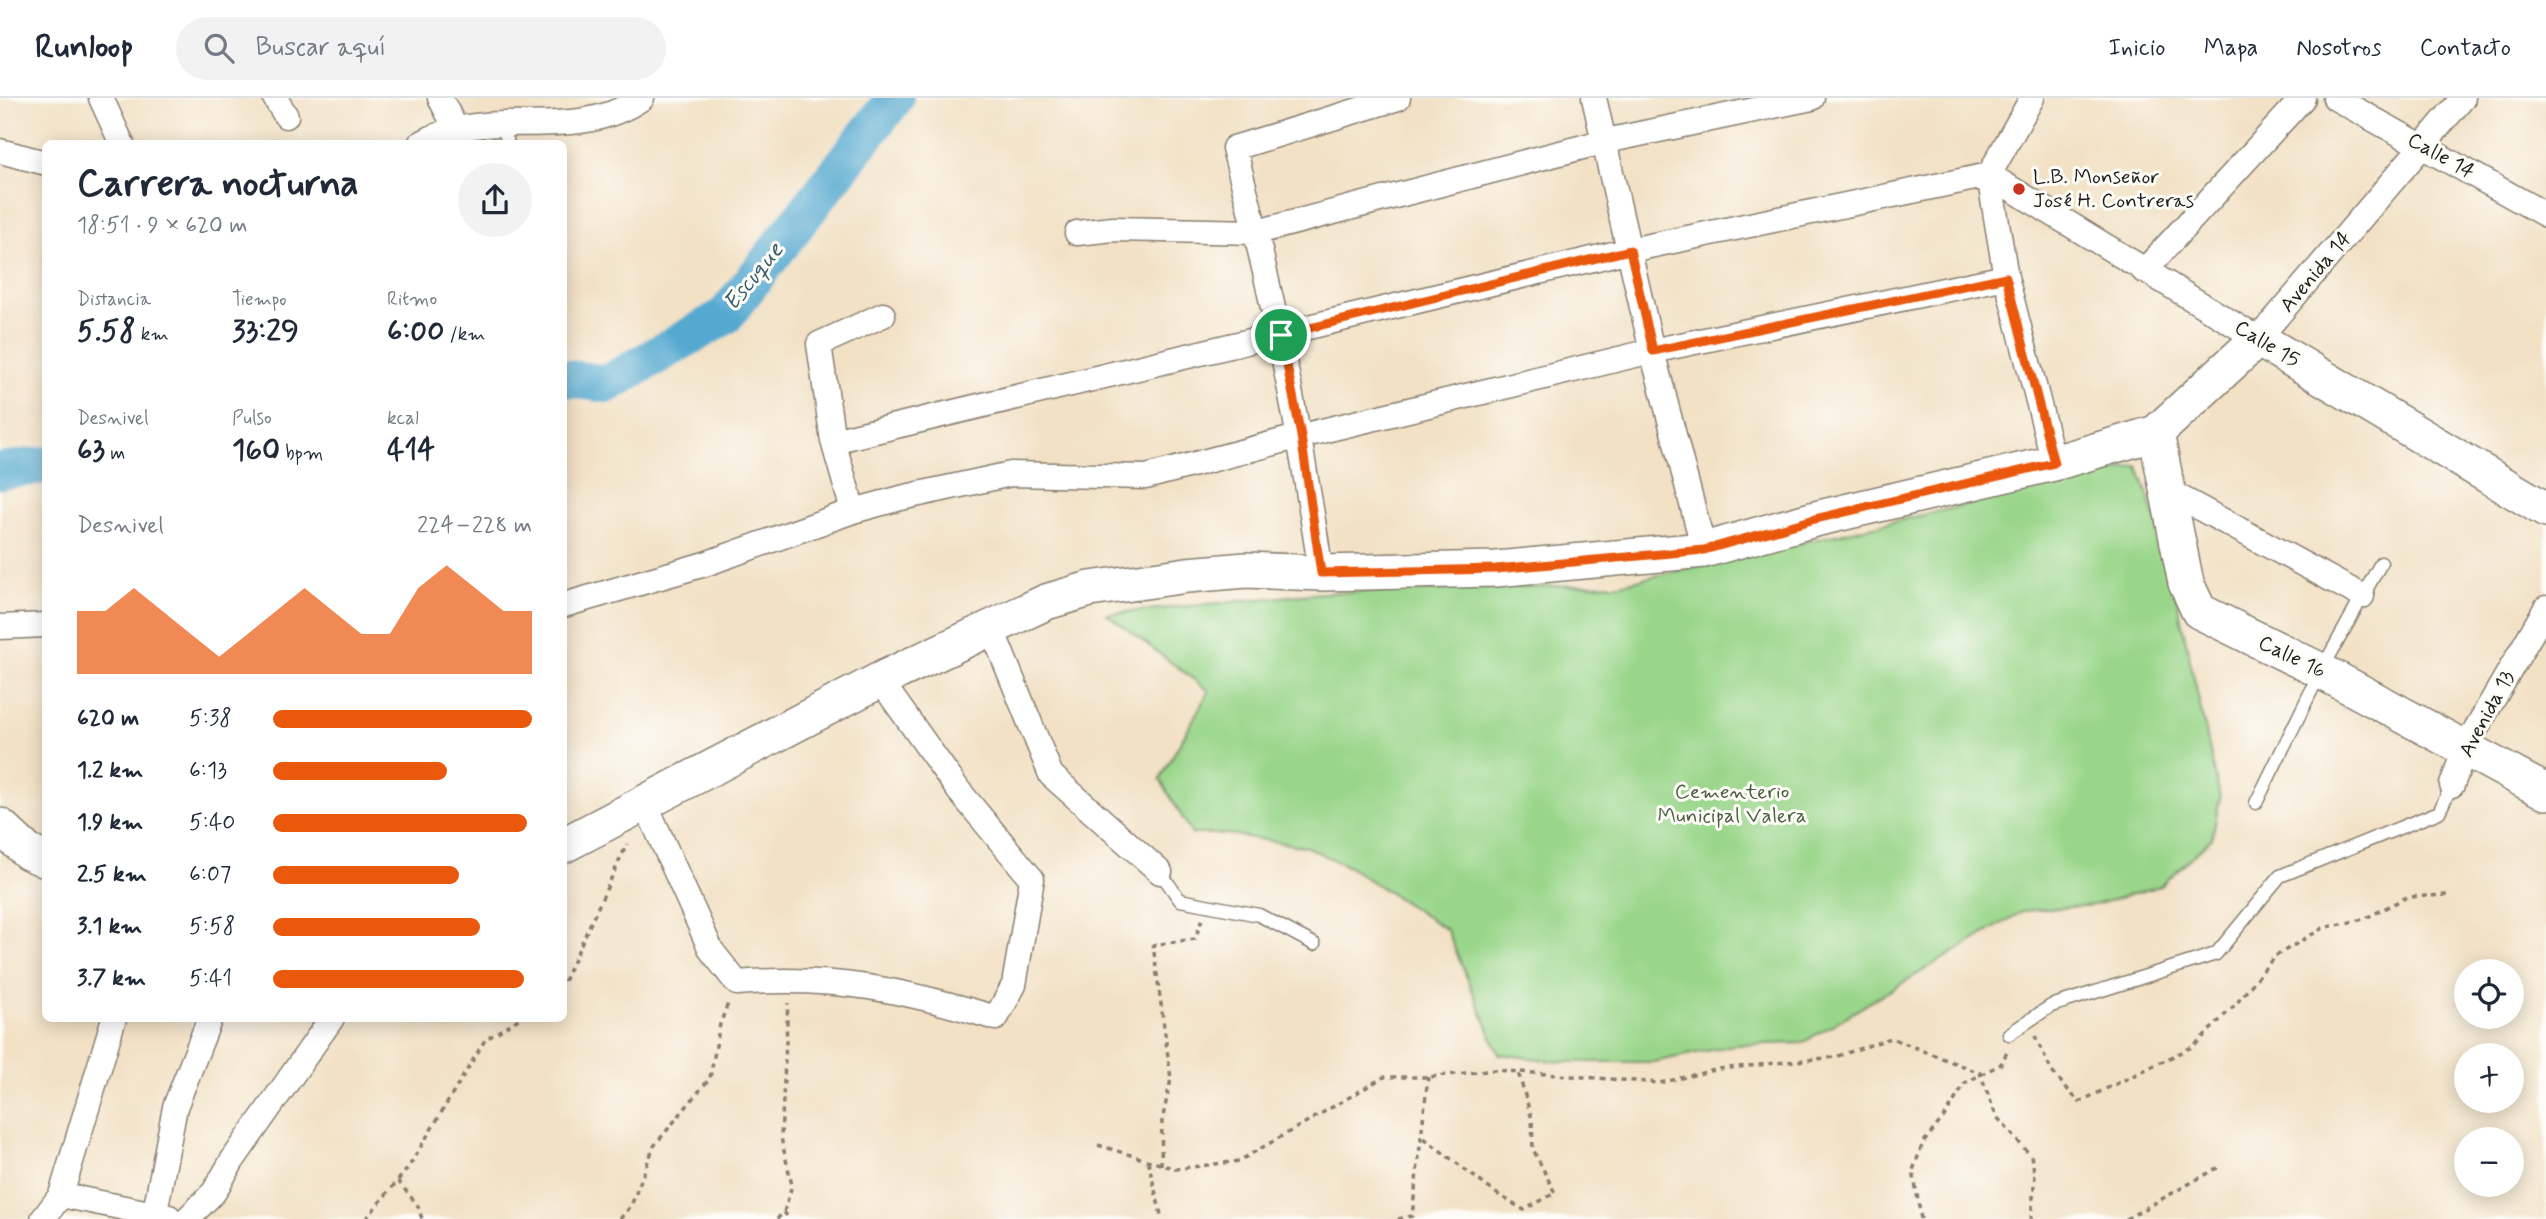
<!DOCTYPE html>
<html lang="es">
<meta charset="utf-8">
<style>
body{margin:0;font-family:Mynerve,sans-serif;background:#f2f2f3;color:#1f2937;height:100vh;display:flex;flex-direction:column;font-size:26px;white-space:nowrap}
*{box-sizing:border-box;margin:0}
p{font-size:23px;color:#747a83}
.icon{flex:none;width:38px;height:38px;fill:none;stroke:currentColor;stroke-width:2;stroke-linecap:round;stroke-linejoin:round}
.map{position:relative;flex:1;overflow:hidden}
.panel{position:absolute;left:42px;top:42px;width:525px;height:882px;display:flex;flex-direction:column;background:#fff;border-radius:10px;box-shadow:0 4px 18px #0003}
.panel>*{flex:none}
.controls{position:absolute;left:2454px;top:861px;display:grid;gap:14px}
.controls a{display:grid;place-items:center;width:70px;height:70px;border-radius:50%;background:#fff;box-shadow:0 4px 18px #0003;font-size:35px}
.pin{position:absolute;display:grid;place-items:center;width:60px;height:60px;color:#fff;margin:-30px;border:4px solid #fff;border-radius:50%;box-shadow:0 2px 7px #0007}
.round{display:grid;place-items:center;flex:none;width:74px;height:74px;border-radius:37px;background:#f2f2f3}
.summary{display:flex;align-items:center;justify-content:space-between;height:119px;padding:0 35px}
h1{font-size:38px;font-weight:700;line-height:52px}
.stats{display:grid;grid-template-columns:repeat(3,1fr);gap:10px;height:119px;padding:7px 35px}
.stats div{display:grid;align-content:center}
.stats b{font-size:30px;font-weight:700}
.stats small{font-size:19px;font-weight:400}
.stats p{font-size:19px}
.chart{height:196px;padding:14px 35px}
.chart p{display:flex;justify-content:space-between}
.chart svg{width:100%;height:126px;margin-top:7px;fill:#ea580c;opacity:.7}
ul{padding:0 35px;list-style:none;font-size:23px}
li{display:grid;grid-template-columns:112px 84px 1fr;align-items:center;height:52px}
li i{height:18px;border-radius:9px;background:#ea580c}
header{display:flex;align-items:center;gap:42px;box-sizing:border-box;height:98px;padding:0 35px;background:#fff;border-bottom:2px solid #e0e1e3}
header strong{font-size:33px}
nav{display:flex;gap:38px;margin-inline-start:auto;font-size:24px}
.search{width:490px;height:63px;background:#f2f2f3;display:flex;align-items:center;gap:18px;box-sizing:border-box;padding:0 24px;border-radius:38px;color:#747a83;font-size:26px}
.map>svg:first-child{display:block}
</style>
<header>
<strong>Runloop</strong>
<div class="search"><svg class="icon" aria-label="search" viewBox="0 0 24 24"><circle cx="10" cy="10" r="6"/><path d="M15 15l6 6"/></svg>Buscar aquí</div>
<nav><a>Inicio</a><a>Mapa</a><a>Nosotros</a><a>Contacto</a></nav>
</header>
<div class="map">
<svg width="2546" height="1121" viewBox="0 0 2546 1121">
<rect width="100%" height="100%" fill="#fdfcf7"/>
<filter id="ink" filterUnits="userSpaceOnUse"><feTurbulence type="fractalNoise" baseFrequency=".0143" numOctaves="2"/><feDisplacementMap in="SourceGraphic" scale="14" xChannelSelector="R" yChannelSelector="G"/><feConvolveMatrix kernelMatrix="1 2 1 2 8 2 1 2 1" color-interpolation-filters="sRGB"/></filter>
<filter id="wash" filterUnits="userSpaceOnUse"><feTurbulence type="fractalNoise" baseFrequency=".00686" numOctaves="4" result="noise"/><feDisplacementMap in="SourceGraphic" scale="28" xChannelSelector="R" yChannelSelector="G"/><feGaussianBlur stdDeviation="1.57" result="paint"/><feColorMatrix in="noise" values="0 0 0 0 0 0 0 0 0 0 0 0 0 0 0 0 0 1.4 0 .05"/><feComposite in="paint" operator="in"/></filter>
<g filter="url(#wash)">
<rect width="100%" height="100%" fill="#f2e1c5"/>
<path fill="#9ad68a" stroke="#5b7953" stroke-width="2" d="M2138,368L2165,448L2220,699L2212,740L2160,788L2095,807L2023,813L1802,945L1734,947L1654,964H1561L1499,956L1447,832L1349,769L1307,749L1228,736H1192L1160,681L1209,593L1107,516L1322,495L1620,486Z"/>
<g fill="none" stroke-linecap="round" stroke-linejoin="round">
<path stroke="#54a9d0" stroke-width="38" d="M564,280L607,286L725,218L895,0
M0,373L46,367"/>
</g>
</g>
<g filter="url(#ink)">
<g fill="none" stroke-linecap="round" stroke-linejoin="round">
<g stroke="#877e70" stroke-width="15">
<path id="lane" d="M503,27L508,46
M2256,705L2321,573L2381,465
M1160,774L1180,802L1259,817L1314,846
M2009,936L2051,908L2216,856L2280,778L2439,714L2452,687"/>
</g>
<g stroke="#877e70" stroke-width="27">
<path id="street" d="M101,0L122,46
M275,0L286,18
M440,0L455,29
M1594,0L1652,253L1704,452
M2335,0L2546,117
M420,46C488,4 570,49 642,0
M0,53L46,65
M1989,77L2258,241L2463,0
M1989,77L2006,179L2054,365
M1989,77L2032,0
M1077,135L1113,131L1257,134L1606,43L1812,0
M2144,173L2303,0
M833,343L1630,152L1989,77
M2168,393L2362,498
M853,413L833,343L819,246L883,217
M1321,475C1300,331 1272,190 1234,50L1398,0
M564,507L705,466L853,413L901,400L1011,376L1146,379L1301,338L1652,253L2006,179
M0,529L46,527
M991,529L1051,677L1160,774
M2452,687L2465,650L2546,510
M645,705L711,852L737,885C833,877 904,892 996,920L1014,887L1032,781L959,693L880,582
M61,1097L169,1119
M155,1114L175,1009L210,920
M43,1121L61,1097L114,920
M187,1121L214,1094L232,1063L332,920"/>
</g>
<g stroke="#877e70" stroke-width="38">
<path id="secondary" d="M2156,335L2186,485L2199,513L2321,573L2546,694
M0,728L28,754L46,762
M564,747L880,582L1046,504L1090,491L1187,477L1246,472L1321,475L1496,471L1704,452L1815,421L2054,365L2156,335L2258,241L2546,412"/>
</g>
<path stroke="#877e70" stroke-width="3.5" stroke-dasharray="5 5" stroke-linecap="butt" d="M564,883L627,746
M2035,938L2052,974L2079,1004L2194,948L2236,906L2274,859L2323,830L2364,821L2407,799L2449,797
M1424,1040L1494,1094L1524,1112L1555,1095L1533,1051L1532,1021L1518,974
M1098,1047L1176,1071L1239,1063L1384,979H1428L1495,972L1660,985L1719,971L1835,959L1891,940L1980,975L1996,1018L2031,1058L2035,1077L2031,1121
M1148,1063L1162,1121
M1161,1067L1162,1023L1171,981L1153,847L1195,841L1202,821
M398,1083L418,1108L422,1121
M784,1114L789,1121
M366,1121L408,1070L485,942L520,920
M620,1121L631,1108L654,1048L710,980L720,926L729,903
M777,1121L784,1114L792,1087L781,1040L788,905
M1398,1121L1412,1118L1428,979
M1921,1121L1913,1072L1923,1045L1947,1015L1965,985L2001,966L2008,952
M2126,1121L2221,1068"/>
<use href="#lane" stroke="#fff" stroke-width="12"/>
<use href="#street" stroke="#fff" stroke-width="24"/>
<use href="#secondary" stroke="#fff" stroke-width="35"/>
</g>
</g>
<g fill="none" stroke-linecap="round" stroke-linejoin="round" filter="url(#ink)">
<g stroke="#fff" stroke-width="14">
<path id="route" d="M1630,152L1653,253L2006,179L2054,365L1815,421L1704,452L1496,471L1321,475L1301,338L1281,237Z"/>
</g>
<use href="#route" stroke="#ea580c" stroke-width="9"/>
</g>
<circle fill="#c8321e" stroke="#fdfcf7" stroke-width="2.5" cx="2019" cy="91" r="7"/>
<g text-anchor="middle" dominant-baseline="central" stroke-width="6" stroke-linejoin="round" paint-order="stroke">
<g font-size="21" fill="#1c1c1c" stroke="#fdfcf7">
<text transform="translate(2441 58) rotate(29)">Calle 14</text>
<text transform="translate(2316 174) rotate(-50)">Avenida 14</text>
<text transform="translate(2267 246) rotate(31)">Calle 15</text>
<text transform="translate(2292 559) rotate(26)">Calle 16</text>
<text transform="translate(2487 616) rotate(-62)">Avenida 13</text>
</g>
<g font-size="21" fill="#1c1c1c" stroke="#fdfcf7" text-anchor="start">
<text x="2033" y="79">L.B. Monseñor<tspan x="2033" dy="24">José H. Contreras</tspan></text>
</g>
<g font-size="21" fill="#485d42" stroke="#fdfcf7">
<text x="1732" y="694">Cementerio<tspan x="1732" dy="24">Municipal Valera</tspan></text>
</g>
<g font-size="23" font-style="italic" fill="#355b6d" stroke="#fdfcf7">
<text transform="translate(754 179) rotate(-51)">Escuque</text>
</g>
</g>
</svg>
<div class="controls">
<a><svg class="icon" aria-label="locate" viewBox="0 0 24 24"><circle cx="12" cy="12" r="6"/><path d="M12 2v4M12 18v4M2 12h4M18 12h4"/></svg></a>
<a>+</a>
<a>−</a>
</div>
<div class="pin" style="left:1281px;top:237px;background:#1e9e55"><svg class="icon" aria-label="arrive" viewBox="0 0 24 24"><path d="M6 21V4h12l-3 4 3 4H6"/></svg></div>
<section class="panel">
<div class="summary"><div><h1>Carrera nocturna</h1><p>18:51 · 9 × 620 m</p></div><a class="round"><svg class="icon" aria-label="share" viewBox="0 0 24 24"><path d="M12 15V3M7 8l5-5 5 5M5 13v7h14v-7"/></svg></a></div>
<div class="stats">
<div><p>Distancia</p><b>5.58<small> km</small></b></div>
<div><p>Tiempo</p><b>33:29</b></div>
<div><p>Ritmo</p><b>6:00<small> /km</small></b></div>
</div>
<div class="stats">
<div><p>Desnivel</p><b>63<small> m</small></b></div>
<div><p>Pulso</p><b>160<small> bpm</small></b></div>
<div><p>kcal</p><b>414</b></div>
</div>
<div class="chart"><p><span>Desnivel</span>224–228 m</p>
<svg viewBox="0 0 160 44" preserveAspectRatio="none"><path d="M0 44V22L10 22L20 14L30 22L40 30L50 38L60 30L70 22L80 14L90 22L100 30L110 30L120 14L130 6L140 14L150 22L160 22V44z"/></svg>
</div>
<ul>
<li><b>620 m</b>5:38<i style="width:100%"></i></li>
<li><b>1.2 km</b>6:13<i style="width:67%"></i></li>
<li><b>1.9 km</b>5:40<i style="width:98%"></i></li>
<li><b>2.5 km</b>6:07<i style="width:72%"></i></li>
<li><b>3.1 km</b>5:58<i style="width:80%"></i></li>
<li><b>3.7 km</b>5:41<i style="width:97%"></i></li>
</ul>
</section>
</div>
